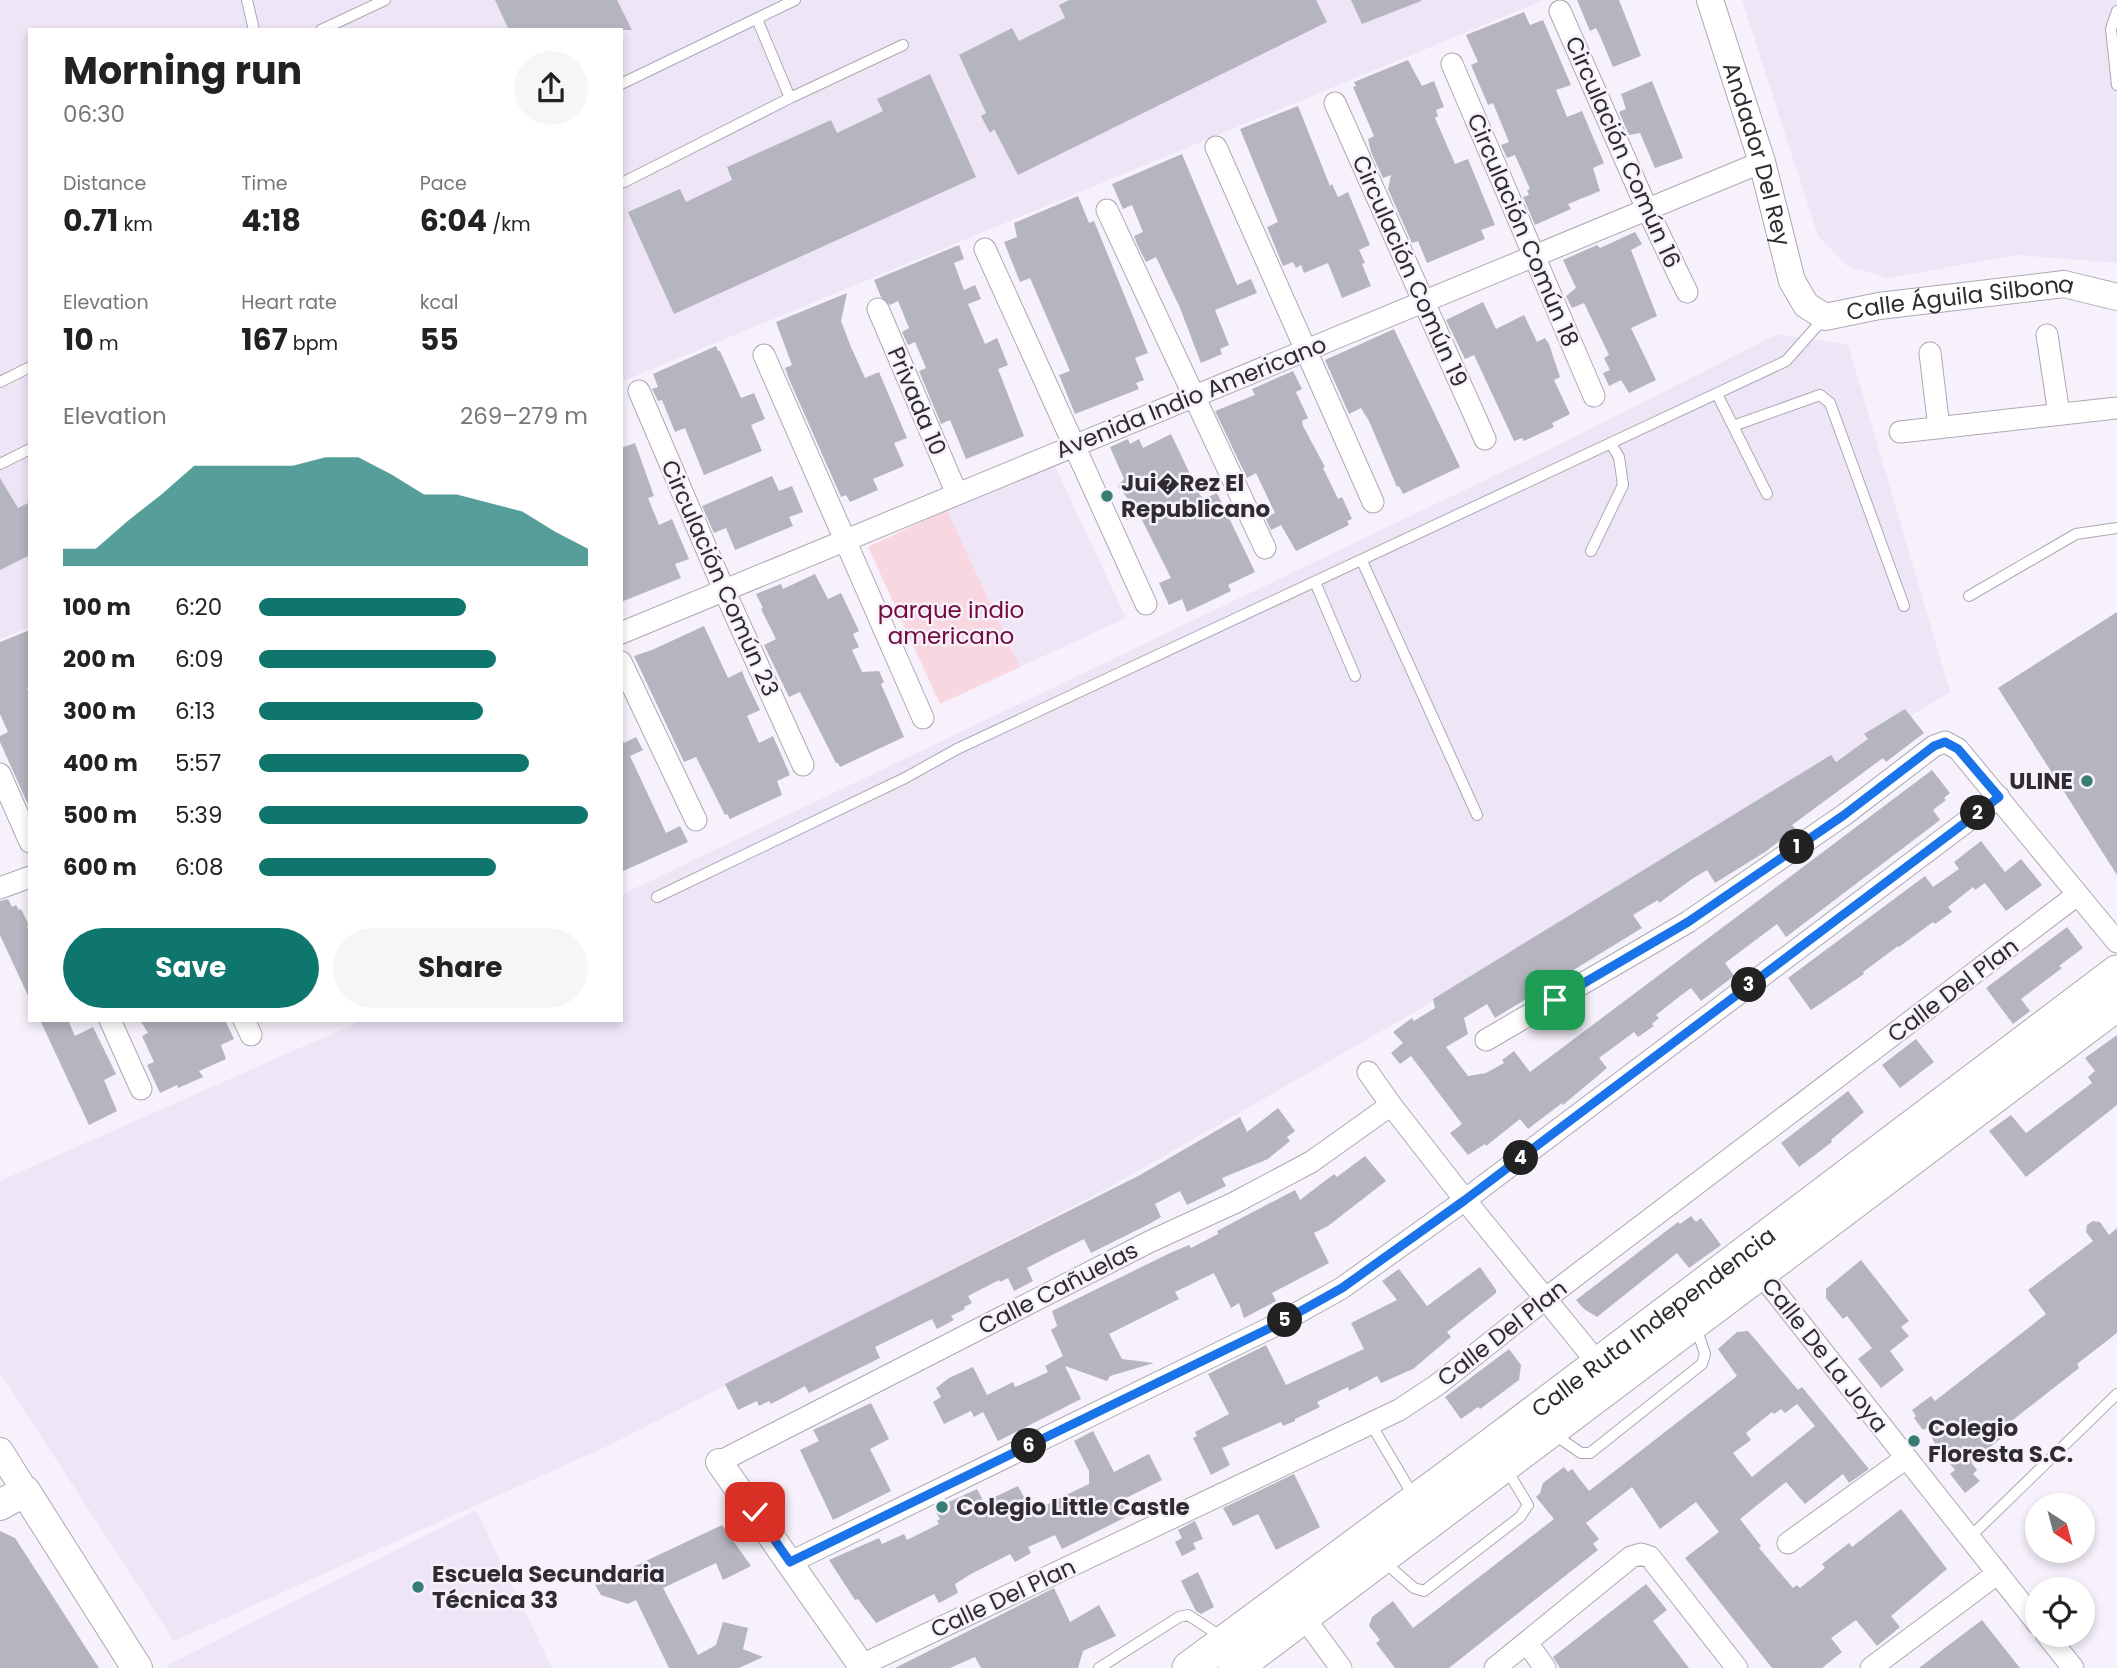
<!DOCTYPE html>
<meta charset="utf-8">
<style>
body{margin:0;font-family:Poppins,sans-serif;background:#f6f6f6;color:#222;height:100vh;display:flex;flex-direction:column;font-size:26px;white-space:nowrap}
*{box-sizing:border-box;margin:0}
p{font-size:23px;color:#767676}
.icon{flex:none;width:38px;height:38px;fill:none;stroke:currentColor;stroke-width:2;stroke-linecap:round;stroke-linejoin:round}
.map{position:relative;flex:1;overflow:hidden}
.side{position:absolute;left:28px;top:28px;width:595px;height:994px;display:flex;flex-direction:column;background:#fff;border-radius:0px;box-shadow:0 4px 10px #0003}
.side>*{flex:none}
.needle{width:46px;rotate:144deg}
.fabs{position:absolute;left:2025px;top:1493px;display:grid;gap:14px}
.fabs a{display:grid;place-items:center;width:70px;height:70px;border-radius:50%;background:#fff;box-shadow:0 4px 10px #0003;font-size:35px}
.pin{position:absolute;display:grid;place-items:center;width:60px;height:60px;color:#fff;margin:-30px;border-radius:14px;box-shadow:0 4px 10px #0006}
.km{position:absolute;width:35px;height:35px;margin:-18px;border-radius:50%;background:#222;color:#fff;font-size:19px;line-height:35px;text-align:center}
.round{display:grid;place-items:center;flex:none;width:74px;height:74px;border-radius:37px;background:#f6f6f6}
.head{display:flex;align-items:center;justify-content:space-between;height:119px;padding:0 35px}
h1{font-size:38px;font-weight:700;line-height:52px}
.stats{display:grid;grid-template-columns:repeat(3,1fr);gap:10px;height:119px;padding:7px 35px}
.stats div{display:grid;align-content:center}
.stats b{font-size:30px;font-weight:700}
.stats small{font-size:19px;font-weight:400}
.stats p{font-size:19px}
.chart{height:196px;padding:14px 35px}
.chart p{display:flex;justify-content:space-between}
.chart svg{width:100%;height:126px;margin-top:7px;fill:#0f766e;opacity:.7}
.button{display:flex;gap:14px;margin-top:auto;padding:14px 35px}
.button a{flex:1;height:80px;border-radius:42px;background:#0f766e;color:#fff;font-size:28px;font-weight:700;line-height:80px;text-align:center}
.button a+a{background:#f6f6f6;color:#222}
ul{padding:0 35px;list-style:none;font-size:23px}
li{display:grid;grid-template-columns:112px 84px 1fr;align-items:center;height:52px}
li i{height:18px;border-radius:9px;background:#0f766e}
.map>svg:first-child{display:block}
</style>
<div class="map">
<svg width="2117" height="1668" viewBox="0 0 2117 1668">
<rect width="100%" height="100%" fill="#f6f1fb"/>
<path fill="#eee5f7" d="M0,0H1544L621,382V30H30V627L0,639Z
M1742,0H2117V263L2017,255L1888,278L1847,266L1818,236Z
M1778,334L1848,345L1950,692L1514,955L1108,1188L610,1445L174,1641L0,1373V1181L363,1020H621V895L1548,450Z
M1052,460L1126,618L1020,667L947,510Z
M476,1510L552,1668H170L168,1665Z"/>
<path fill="#f9d7e0" d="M947,510L1020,667L940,704L868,547Z"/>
<path fill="#b5b5c0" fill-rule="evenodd" d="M495,0H617L632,30H509Z
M1069,0H1316L1327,22L1018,175L994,129L990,133L981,116L986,113L959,55L1012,28L1019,41L1065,18L1059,5Z
M1351,0H1421V1L1362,24Z
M1577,0H1619L1641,56L1613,67L1600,36L1596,28L1590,31Z
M1524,12L1530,25L1543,20L1571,85L1556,90L1567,117L1582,111L1604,163L1593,168L1600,191L1568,204L1571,209L1535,225L1523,197L1529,195L1527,190L1530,189L1515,155L1507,158L1501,145L1509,142L1493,103L1488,105L1471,65L1478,62L1466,35Z
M1408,60L1422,86L1434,81L1444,107L1436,110L1438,116L1435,118L1455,164L1468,159L1495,225L1481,230L1485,239L1427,263L1418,241L1412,243L1388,189L1391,175L1383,178L1371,152L1368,139L1374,136L1353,87L1356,86L1354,82Z
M930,74L976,177L674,314L628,212L680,189L686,202L732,180L727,167L831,120L837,133L883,111L877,99Z
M1652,81L1683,158L1655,168L1640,133L1629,135L1619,112L1626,109L1621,94Z
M1298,106L1330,186L1332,184L1338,197L1348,192L1370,245L1359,250L1365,263L1362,264L1371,286L1342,298L1328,263L1304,273L1301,265L1296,268L1293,262L1283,266L1267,227L1278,222L1240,129Z
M1182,154L1237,285L1251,279L1257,293L1215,310L1229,345L1220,349L1222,354L1201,363L1180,308L1156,257L1146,262L1137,244L1134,236L1143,232L1132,205L1123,209L1112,184Z
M1078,196L1089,223L1094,221L1148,353L1135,358L1144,380L1136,383L1139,389L1075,414L1059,375L1070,371L1030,278L1020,282L1004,242L1017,237L1014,223Z
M1635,232L1642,244L1631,250L1657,316L1631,328L1656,380L1629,393L1621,380L1609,386L1603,373L1610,370L1604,358L1609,355L1584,303L1572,308L1566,296L1576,288L1563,260L1597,245L1600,248Z
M959,245L964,259L954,263L964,290L975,285L981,299L968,304L985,344L997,338L1008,365L998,369L1024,436L966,459L950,420L941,424L919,371L926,368L915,342L908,345L902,332L909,328L898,301L890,305L881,297L874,280Z
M847,293L841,321L851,347L865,378L879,372L907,438L894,443L904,466L873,479L878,490L850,502L846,495L841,497L789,379L785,368L792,365L776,322Z
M1483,302L1496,329L1524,315L1537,342L1545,338L1549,344L1560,377L1554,380L1570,414L1552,423L1554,427L1524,441L1522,438L1514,441L1474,355L1465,359L1446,320Z
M1394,329L1460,467L1403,494L1399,486L1397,487L1369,421L1361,408L1349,414L1325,360Z
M716,346L718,351H720L741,398L754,393L765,419L751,425L762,451L704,475L685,428L675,432L662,400L658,401L652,389L658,387L653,374Z
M1293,371L1302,389L1296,392L1308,418L1302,421L1303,426L1325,467L1323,468L1338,499L1342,497L1352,519L1347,521L1349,525L1296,551L1281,525L1271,530L1265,517L1275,513L1256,473L1247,478L1215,411L1255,395L1252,389Z
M1171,434L1200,495L1204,499L1217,493L1255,572L1228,585L1231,591L1187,612L1182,599L1169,605L1159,583L1171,578L1139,514L1126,520L1120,506L1130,502L1118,486L1124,479L1110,447L1128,439L1130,444L1139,439L1143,448Z
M635,443L654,496L648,498L659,525L672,519L689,559L675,564L681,578L621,602V448Z
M772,476L779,491L792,486L803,512L789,517L793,526L735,550L726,528L714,533L702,506Z
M0,478L18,508L30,502V555L0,570Z
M815,574L828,599L841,593L859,631L853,634L859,647L852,650L862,672L879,671L884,682L881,684L904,737L840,767L838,763H836L800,692L789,697L764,645L776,639L761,609L763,608L756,594L781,584L783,589Z
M2117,612V875L1998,688Z
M704,626L728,678L742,671L745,679L760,710L747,716L759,743L773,736L790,775L777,781L782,795L730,819L727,814L725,815L696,757L684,762L634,656L652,650Z
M30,630V686L27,688L30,695V809L0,742V736L8,732L0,714V642Z
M1905,709L1924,733L1886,762L1883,758L1792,825L1796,829L1765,852L1715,883L1707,870L1692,879L1659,903L1658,900L1633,915L1642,928L1508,1010L1495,1018L1487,1004L1464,1018L1468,1034L1446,1047L1468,1076L1486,1073L1504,1063L1502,1060L1514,1051L1530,1072L1932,770L1950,793L1944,798L1946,800L1933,810L1940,820L1786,937L1777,924L1725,963L1734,976L1701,1001L1691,988L1680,996L1656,1015L1659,1018L1652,1024L1654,1026L1638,1037L1634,1032L1599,1058L1607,1068L1563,1105L1562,1103L1528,1129L1520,1119L1486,1146L1485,1144L1468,1155L1450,1133L1462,1124L1411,1056L1400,1064L1391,1053L1403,1043L1393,1032L1412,1018L1414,1021L1435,1008L1433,999L1831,755L1836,762L1868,739L1864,734Z
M621,737L624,743L636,737L643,750L630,756L666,833L680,826L688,842L621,872Z
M1981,841L2005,872L2021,859L2042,885L2006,911L1985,883L1975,890L1973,887L1948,907L1952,912L1935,924L1933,922L1899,947L1898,946L1863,972L1864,974L1811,1010L1788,978L1925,876L1933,887L1959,869L1954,862Z
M8,899L12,907L16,905L19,910L21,909L29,925L27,926L30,933V1000L0,935V901Z
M2067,927L2083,948L2059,966L2062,968L2021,999L2030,1011L2013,1024L1986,988Z
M40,1020H68L75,1036L93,1027L116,1074L104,1080L117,1111L89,1125Z
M140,1020H225L234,1039L221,1045L226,1059L199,1071L203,1077L178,1088L177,1085L160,1093L147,1065L154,1062L142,1036L148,1033Z
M2117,1035V1105L2026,1177L1989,1131L2011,1115L2026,1133L2092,1083L2088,1077L2095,1071L2085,1058Z
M1916,1039L1934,1062L1900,1088L1882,1065Z
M1848,1091L1864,1112L1831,1140L1832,1142L1799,1167L1781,1143Z
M1278,1108L1295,1131L1287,1137L1290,1141L1268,1159L1222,1178L1226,1186L1187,1205L1180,1191L1155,1204L1161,1217L1149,1224L1091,1253L1084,1239L1054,1254L1027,1268L1033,1281L1014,1291L1008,1278L1000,1282L999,1280L968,1296L972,1303L964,1307L965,1309L951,1316L954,1320L937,1329L932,1319L875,1347L880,1358L809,1393L805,1386L771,1404L769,1401L759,1406L757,1401L738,1410L725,1384L1140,1175L1240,1117L1247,1132Z
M1365,1156L1386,1181L1328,1226L1314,1233L1329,1263L1272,1293L1276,1301L1244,1318L1239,1303L1231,1308L1214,1273L1175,1292L1179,1299L1109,1334L1122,1359L1154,1363L1110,1376L1107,1381L1065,1366L1081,1399L998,1441L983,1412L974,1417L971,1411L944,1424L933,1402L941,1397L936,1388L949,1378L973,1367L987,1395L1013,1382L1015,1387L1018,1386L1048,1372L1045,1366L1063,1356L1051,1330L1057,1326L1052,1311L1170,1253L1189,1245L1191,1248L1218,1234L1217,1231L1295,1190L1300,1200L1334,1174L1337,1177Z
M1691,1216L1696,1222L1701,1218L1721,1245L1689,1268L1677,1253L1597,1317L1584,1309L1576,1300L1678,1222L1680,1224Z
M2093,1221L2100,1222L2109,1235L2117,1228V1333L2077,1364L2079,1368L2009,1423L2014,1428L1971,1462L1977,1470L1973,1474L1980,1481L1965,1493L1950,1474L1955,1470L1937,1448L1927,1428L1923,1430L1914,1418L1916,1416L1912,1410L1931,1396L1935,1401L2046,1314L2028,1290L2093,1241L2086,1232L2087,1225Z
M1861,1260L1909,1321L1901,1327L1909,1336L1890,1351L1904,1370L1881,1388L1858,1359L1872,1348L1847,1316L1843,1319L1826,1298V1289Z
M1480,1267L1496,1290V1293L1447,1332L1451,1337L1413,1369L1381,1383L1377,1376L1349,1391L1348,1387L1317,1402L1320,1407L1295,1419V1421L1283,1426L1281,1422L1222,1448L1230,1465L1211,1475L1193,1438L1197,1436L1195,1432L1229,1414L1208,1374L1266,1345L1286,1385L1364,1349L1351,1323L1397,1300L1382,1281L1399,1269L1427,1306Z
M1748,1331L1798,1390L1802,1387L1869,1469L1849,1483L1843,1474L1805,1504L1786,1482L1740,1519L1761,1546L1759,1548L1793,1588L1797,1585L1800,1588L1825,1568L1822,1564L1849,1543L1852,1547L1901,1509L1947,1569L1891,1616L1900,1627L1877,1646L1856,1620L1831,1638L1842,1652L1822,1668H1772L1685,1558L1719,1532L1696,1502L1660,1529L1632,1487L1586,1523L1599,1539L1593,1544L1598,1550L1449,1668H1395L1376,1643L1380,1640L1369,1626L1372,1617L1393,1601L1413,1628L1554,1519L1536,1497L1540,1493L1543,1483L1564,1467L1568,1472L1572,1469L1589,1491L1737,1376L1718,1349L1737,1332ZM1797,1404L1815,1426L1752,1477L1733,1453L1751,1440L1746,1433L1772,1412L1774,1414L1781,1409L1785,1413Z
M1509,1349L1521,1365L1519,1380L1480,1409L1478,1407L1461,1419L1445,1397Z
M871,1403L889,1439L870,1449L891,1491L833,1520L800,1450L819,1441L813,1430Z
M1093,1431L1114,1472L1149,1454L1162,1480L1126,1498L1134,1513L1062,1549L1055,1535L1028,1547L1031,1553L1015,1562L1010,1554L971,1574L955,1584L958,1593L939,1603L934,1594L876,1623L858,1599L855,1600L829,1560L879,1538L882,1544L904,1534L907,1540L939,1524L937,1521L940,1519L934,1509L977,1489L984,1502L1018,1486L1032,1512L1056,1500L1089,1484V1471L1074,1441Z
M1294,1474L1320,1527L1276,1550L1258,1514L1233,1526L1223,1508Z
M1195,1521L1203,1539L1193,1543L1196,1549L1182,1556L1175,1542L1182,1538L1178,1530Z
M722,1525L751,1566L723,1580L716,1563L663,1588L698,1655L716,1645L723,1622L748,1628L743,1649L763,1657L739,1668H669L636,1600L628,1604L601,1595L595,1585Z
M0,1531L15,1538L99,1668H0Z
M1198,1572L1214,1607L1201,1614L1196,1611L1181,1581Z
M1646,1584L1667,1610L1653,1621L1689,1668H1560L1553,1657Z
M1054,1588L1070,1622L1099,1605L1116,1636L1083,1651L1078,1668H981L975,1657L950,1668H895Z
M1982,1620L2020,1668H1919L1945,1648Z"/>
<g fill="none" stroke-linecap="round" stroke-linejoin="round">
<g stroke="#ada8b2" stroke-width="12">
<path id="service" d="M247,0L254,30
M2117,11L2111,29L2117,85
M321,30L385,0
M621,84L795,0
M790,98L903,45
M624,182L790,98L757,19
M0,382L30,367
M1717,394L1767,494
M1733,426L1820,395L1830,403L1904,606
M0,464L30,449
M1591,551L1623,485L1619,457L1611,444
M1362,561L1477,815
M1315,582L1355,676
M1969,596L2076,534L2117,528
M657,897L905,778L957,749L1786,361L1825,317
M1371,1424L1414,1497
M1552,1433L1581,1453H1590L1702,1364L1705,1354L1696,1327
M1970,1537L2117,1394
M1382,1560L1414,1588L1424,1591L1520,1517L1528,1505L1507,1470
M1099,1668L1179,1617L1188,1615L1222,1637"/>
</g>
<g stroke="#ada8b2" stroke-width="23">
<path id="minor" d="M1560,11L1647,209L1687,292
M1452,64L1594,396
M1335,103L1485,439
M1216,147L1373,502
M1107,210L1265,548
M985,249L1146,604
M878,309L957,494
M2047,335L2059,414
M1930,353L1939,428
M764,355L923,718
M639,391L724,590L803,765
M1900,432L2117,408
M621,633L1762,162
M621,662L696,820
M0,774L30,842
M0,888L30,877
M110,1020L141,1089
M244,1020L251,1035
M1486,1040L1688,922L1844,815L1934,746L1945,742L1958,749L2117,942
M1368,1072L1391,1105L1465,1200L1605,1372
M1754,1265L2037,1623
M719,1462L1149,1242L1234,1203L1311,1162L1391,1105
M1788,1543L1906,1458
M791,1562L1274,1326L1342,1288L1465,1200L1999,797
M1297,1608L1341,1668
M2046,1634L2073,1668
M1527,1643L1545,1668
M862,1665L1399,1410L1437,1385L1545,1299L2077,895
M1495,1668L1631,1557L1641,1554L1650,1557L1737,1668
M1871,1668L1998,1573"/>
</g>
<g stroke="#ada8b2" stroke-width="28">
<g id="tertiary">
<path id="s1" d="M1710,0L1762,162L1792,281L1806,305L1825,317L1879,306L2064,284L2117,297"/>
<path d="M0,1451L25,1491"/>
<path d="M719,1462L863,1668"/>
</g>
</g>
<g stroke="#ada8b2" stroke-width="32">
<path id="secondary" d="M0,1505L25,1491L137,1668"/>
</g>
<g stroke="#ada8b2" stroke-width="35">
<g id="primary">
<path id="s2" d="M1189,1668L1491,1445L2117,972"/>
<path d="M1235,1668L2117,1004"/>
</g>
</g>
<use href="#service" stroke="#fff" stroke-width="10"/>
<use href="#minor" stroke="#fff" stroke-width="21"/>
<use href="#tertiary" stroke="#fff" stroke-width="26"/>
<use href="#secondary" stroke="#fff" stroke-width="30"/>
<use href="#primary" stroke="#fff" stroke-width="33"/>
</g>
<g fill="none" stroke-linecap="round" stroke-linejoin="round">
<g stroke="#fff" stroke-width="14">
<path id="route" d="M755,1512L790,1562L1274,1326L1342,1288L1465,1200L1999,797L1958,749L1945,742L1934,746L1844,815L1688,922L1555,1000"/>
</g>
<use href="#route" stroke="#1a73e8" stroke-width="9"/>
</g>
<g fill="#377d73" stroke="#f6f1fb" stroke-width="2.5">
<circle cx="1107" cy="496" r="7"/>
<circle cx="2087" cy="781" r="7"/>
<circle cx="1914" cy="1441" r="7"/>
<circle cx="942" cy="1507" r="7"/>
<circle cx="418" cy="1587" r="7"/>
</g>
<g text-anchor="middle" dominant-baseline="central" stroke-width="5" stroke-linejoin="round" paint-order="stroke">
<g font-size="23" fill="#2e2c30" stroke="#f6f1fb">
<text transform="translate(1623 152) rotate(66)">Circulación Común 16</text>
<text stroke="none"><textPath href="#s1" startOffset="161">Andador Del Rey</textPath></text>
<text transform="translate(1523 230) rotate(67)">Circulación Común 18</text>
<text transform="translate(1410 271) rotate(66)">Circulación Común 19</text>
<text stroke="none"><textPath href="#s1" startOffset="480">Calle Águila Silbona</textPath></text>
<text transform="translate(1191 397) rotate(-22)">Avenida Indio Americano</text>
<text transform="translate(917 401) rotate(67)">Privada 10</text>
<text transform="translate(720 578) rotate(66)">Circulación Común 23</text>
<text transform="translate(1953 990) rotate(-37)">Calle Del Plan</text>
<text transform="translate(1058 1288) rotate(-27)">Calle Cañuelas</text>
<text stroke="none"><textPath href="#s2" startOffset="579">Calle Ruta Independencia</textPath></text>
<text transform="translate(1502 1333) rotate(-38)">Calle Del Plan</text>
<text transform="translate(1825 1355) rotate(52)">Calle De La Joya</text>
<text transform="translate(1003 1598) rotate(-25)">Calle Del Plan</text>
</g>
<g font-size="23" font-weight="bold" fill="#2e2c30" stroke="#f6f1fb" text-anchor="start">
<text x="1121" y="483">Jui�Rez El<tspan x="1121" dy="26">Republicano</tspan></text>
<text x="2073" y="781" text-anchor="end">ULINE</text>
<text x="1928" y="1428">Colegio<tspan x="1928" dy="26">Floresta S.C.</tspan></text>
<text x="956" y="1507">Colegio Little Castle</text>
<text x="432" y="1574">Escuela Secundaria<tspan x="432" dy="26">Técnica 33</tspan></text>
</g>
<g font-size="23" fill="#720a3d" stroke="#f6f1fb">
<text x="951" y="610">parque indio<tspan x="951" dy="26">americano</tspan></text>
</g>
</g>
</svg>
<div class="fabs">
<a><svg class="needle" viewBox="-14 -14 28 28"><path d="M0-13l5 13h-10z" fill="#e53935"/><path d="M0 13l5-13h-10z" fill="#767676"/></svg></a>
<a><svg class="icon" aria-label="locate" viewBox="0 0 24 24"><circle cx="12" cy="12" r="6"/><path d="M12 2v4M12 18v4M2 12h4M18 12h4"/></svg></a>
</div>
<div class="pin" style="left:1555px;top:1000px;background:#1e9e55"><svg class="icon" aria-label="arrive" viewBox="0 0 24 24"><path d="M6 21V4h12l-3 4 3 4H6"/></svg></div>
<div class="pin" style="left:755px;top:1512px;background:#d93025"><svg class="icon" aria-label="check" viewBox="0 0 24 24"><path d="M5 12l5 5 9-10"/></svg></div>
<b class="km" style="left:1797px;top:847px">1</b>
<b class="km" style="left:1978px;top:813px">2</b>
<b class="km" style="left:1749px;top:985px">3</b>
<b class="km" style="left:1521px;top:1158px">4</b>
<b class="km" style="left:1285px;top:1320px">5</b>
<b class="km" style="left:1029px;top:1446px">6</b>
<section class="side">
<div class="head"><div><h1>Morning run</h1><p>06:30</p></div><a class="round"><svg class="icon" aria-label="share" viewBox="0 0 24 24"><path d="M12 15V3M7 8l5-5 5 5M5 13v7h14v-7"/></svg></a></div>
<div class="stats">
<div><p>Distance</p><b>0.71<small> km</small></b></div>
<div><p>Time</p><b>4:18</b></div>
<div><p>Pace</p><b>6:04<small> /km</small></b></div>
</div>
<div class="stats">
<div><p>Elevation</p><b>10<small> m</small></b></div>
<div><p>Heart rate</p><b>167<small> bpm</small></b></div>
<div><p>kcal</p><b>55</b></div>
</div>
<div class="chart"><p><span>Elevation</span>269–279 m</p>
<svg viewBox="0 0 160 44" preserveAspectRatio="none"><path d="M0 44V38L10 38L20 28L30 19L40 9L50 9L60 9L70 9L80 6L90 6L100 12L110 19L120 19L130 22L140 25L150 32L160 38V44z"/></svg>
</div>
<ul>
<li><b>100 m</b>6:20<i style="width:63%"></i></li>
<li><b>200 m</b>6:09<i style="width:72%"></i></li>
<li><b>300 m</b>6:13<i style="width:68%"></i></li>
<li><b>400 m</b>5:57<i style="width:82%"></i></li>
<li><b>500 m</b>5:39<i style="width:100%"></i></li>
<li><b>600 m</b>6:08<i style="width:72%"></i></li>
</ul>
<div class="button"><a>Save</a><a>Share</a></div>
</section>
</div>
